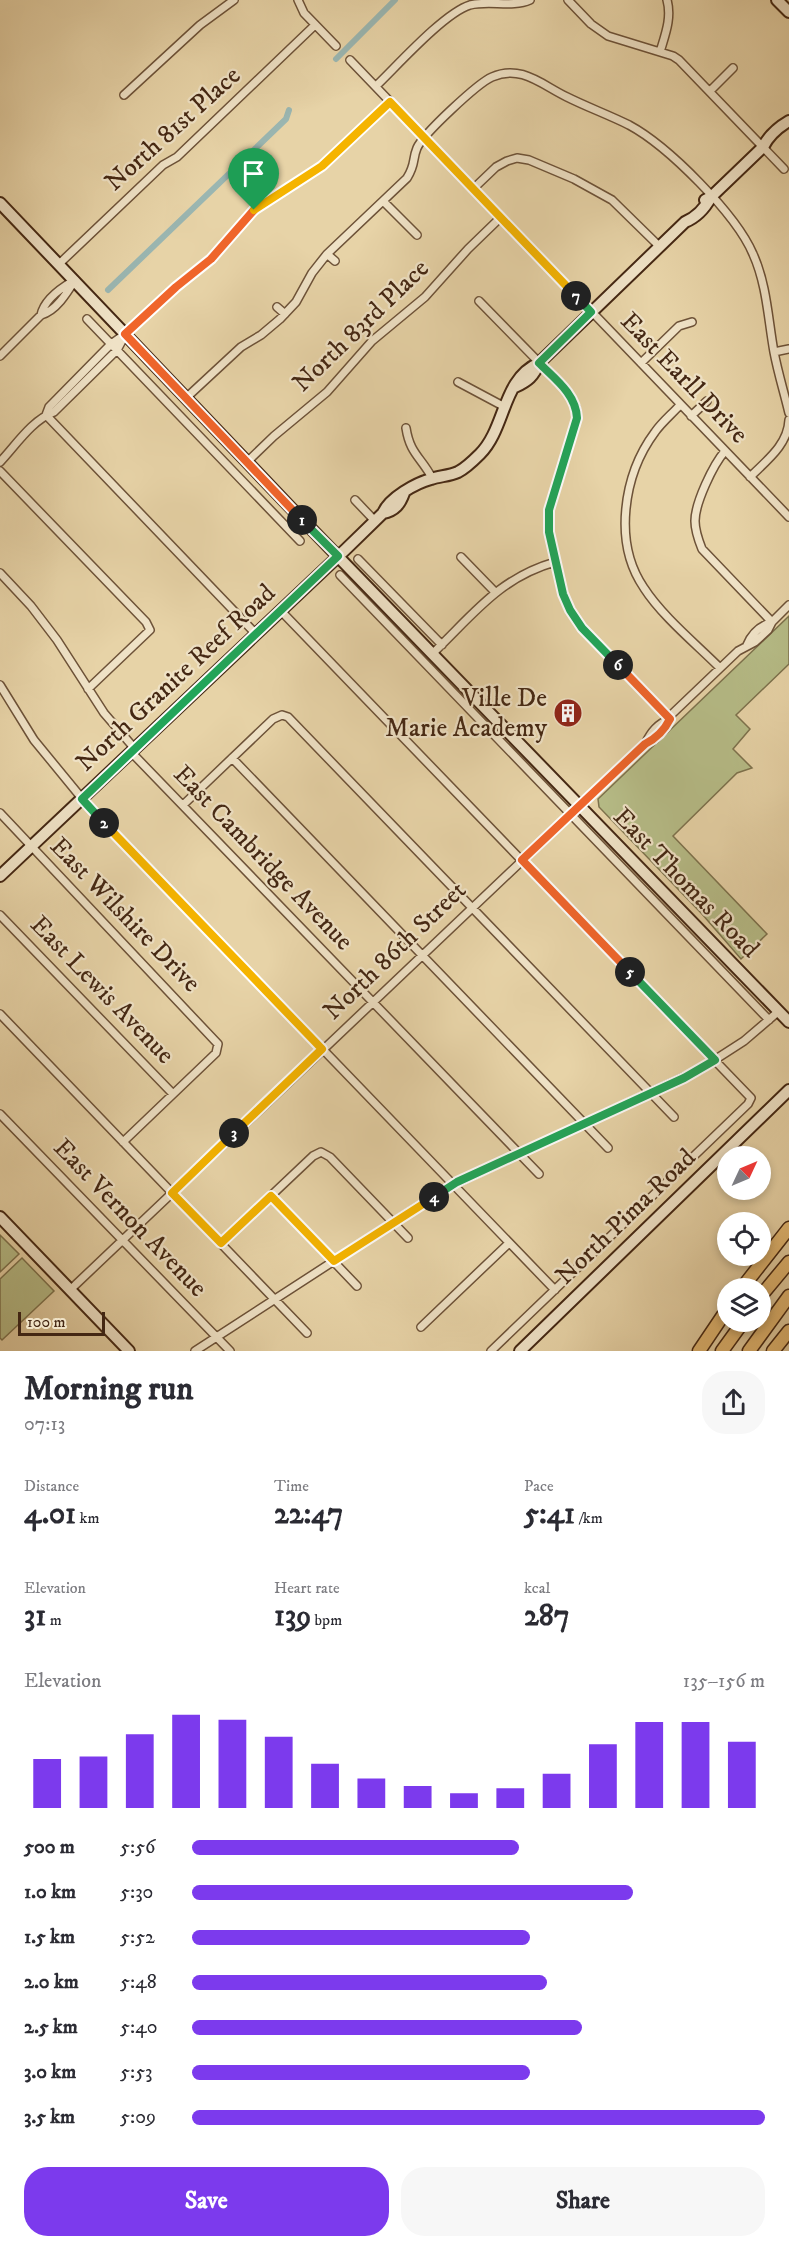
<!DOCTYPE html>
<meta charset="utf-8">
<style>
body{margin:0;font-family:"IM FELL DW Pica",serif;background:#f7f7f7;color:#2b2b33;height:100vh;display:flex;flex-direction:column;font-size:22px;white-space:nowrap}
*{box-sizing:border-box;margin:0}
p{font-size:20px;color:#7c7c81}
.icon{flex:none;width:33px;height:33px;fill:none;stroke:currentColor;stroke-width:2;stroke-linecap:round;stroke-linejoin:round}
.map{position:relative;height:1351px;overflow:hidden}
.sheet{display:flex;flex-direction:column;background:#fff;flex:1}
.sheet>*{flex:none}
.needle{width:39px;rotate:46deg}
.tools{position:absolute;left:717px;top:1146px;display:grid;gap:12px}
.tools a{display:grid;place-items:center;width:54px;height:54px;border-radius:50%;background:#fff;box-shadow:0 3px 9px #0003;font-size:30px}
.scale{position:absolute;left:18px;bottom:15px;width:87px;box-sizing:border-box;padding-left:6px;border:3px solid #442713;border-top:0;font-size:16px;line-height:21px;white-space:nowrap;color:#442713;-webkit-text-stroke:4px #efe2c6;paint-order:stroke}
.pin{position:absolute;display:grid;place-items:center;width:51px;height:51px;color:#fff;margin:-62px -26px;border-radius:50% 50% 50% 0;rotate:-45deg;box-shadow:0 0 6px #0007}
.pin .icon{rotate:45deg}
.km{position:absolute;width:30px;height:30px;margin:-15px;border-radius:50%;background:#222;color:#fff;font-size:16px;line-height:30px;text-align:center}
.round{display:grid;place-items:center;flex:none;width:63px;height:63px;border-radius:24px;background:#f7f7f7}
.summary{display:flex;align-items:center;justify-content:space-between;height:102px;padding:0 24px}
h1{font-size:33px;font-weight:700;line-height:45px}
.stats{display:grid;grid-template-columns:repeat(3,1fr);gap:9px;height:102px;padding:6px 24px}
.stats div{display:grid;align-content:center}
.stats b{font-size:30px;font-weight:700}
.stats small{font-size:16px;font-weight:400}
.stats p{font-size:16px}
.chart{height:168px;padding:12px 24px}
.chart p{display:flex;justify-content:space-between}
.chart svg{width:100%;height:108px;margin-top:6px;stroke:#7c3aed;stroke-width:6}
.primary-button{display:flex;gap:12px;margin-top:auto;padding:12px 24px}
.primary-button a{flex:1;height:69px;border-radius:24px;background:#7c3aed;color:#fff;font-size:24px;font-weight:700;line-height:69px;text-align:center}
.primary-button a+a{background:#f7f7f7;color:#2b2b33}
ul{padding:0 24px;list-style:none;font-size:20px}
li{display:grid;grid-template-columns:96px 72px 1fr;align-items:center;height:45px}
li i{height:15px;border-radius:8px;background:#7c3aed}
.map>svg:first-child{display:block}
</style>
<div class="map">
<svg width="789" height="1351" viewBox="0 0 789 1351">
<rect width="100%" height="100%" fill="#e7d3a7"/>
<filter id="stains"><feTurbulence type="fractalNoise" baseFrequency=".00333" numOctaves="4"/><feColorMatrix values="0 0 0 0 .2 0 0 0 0 .09 0 0 0 0 .02 0 0 0 .5 -.17"/></filter>
<radialGradient id="worn" r=".72"><stop offset=".6" stop-color="#630" stop-opacity="0"/><stop offset="1" stop-color="#630" stop-opacity=".3"/></radialGradient>
<path fill="#b6bc87" stroke="#7d724d" stroke-width="1.5" d="M789,616V664L736,715L750,729L733,749L752,768L737,773L673,836L767,934L741,959L702,914L599,807L598,799Z
M0,1235L19,1254L0,1272Z
M22,1258L54,1291L2,1340L0,1338V1279Z"/>
<g fill="none" stroke-linecap="round" stroke-linejoin="round">
<path stroke="#9ab6b1" stroke-width="6" d="M336,59L395,0
M108,290L286,119L289,110"/>
<g stroke="#6d5238" stroke-width="10">
<path id="street" d="M298,0L304,13L336,46
M568,0L591,24L608,36L673,56L679,60L784,169
M660,52C665,35 672,18 667,0
M350,60L789,517
M376,86C397,66 444,13 470,5C490,0 512,8 530,0
M710,91L733,68
M124,95L200,25L234,0
M473,189L496,167L507,161L517,158L529,160L574,179L612,200L659,246
M383,201L417,235
M327,254L335,261
M59,264L163,165L177,157L315,25
M479,301L567,391L576,408L577,418L549,510V532L563,594L570,610L582,628L670,719
M277,307L285,314
M41,315C44,300 61,288 73,281
M87,319L300,541
M774,352L789,349
M0,356L41,315C56,311 67,293 75,280
M641,363L679,326L692,322
M458,382L503,406
M186,398L241,347L261,335L280,319L296,302L312,273L327,254L407,178C416,164 412,160 417,148C423,134 478,83 492,77C521,64 542,85 567,97C587,107 609,115 629,125C668,146 736,214 753,254C767,285 768,319 774,352C778,373 784,392 789,413
M680,405C672,414 662,422 655,432C623,475 613,543 644,588C662,616 696,644 720,668
M46,415L49,407L111,344L125,334L176,287L211,259L254,210L322,166L390,102
M46,415L256,634
M691,416L707,401
M406,428C410,454 421,457 432,478
M725,451C713,465 695,503 695,521C695,531 698,539 702,549L772,622
M0,462C16,445 32,420 54,412L117,350L124,337
M247,462L274,436L327,392L372,341L425,297L468,249L500,218
M0,471L146,622L150,630L88,689
M750,477C766,461 788,445 789,420
M355,500L375,521
M461,557L495,592
M358,559L442,645
M0,573L31,606L57,640L104,713L135,749
M340,575L769,1020
M281,611L751,1098L748,1104L491,1351
M747,645C752,633 760,626 772,622
M432,654C473,615 499,578 555,562
M0,685L34,740L89,807L555,1290
M645,744C651,732 657,724 670,719
M131,752L539,1174
M232,758L608,1148
M183,805L273,719L282,715L288,717L674,1117
M0,813L218,1044L216,1053L123,1142
M0,915L173,1094
M0,1014L307,1333
M0,1114L230,1351
M271,1196L357,1286
M221,1243L313,1156L321,1152L330,1157L408,1238
M70,1290L645,744L655,739L665,729L672,714L738,651L755,642L768,630L772,622L789,605
M421,1327L509,1243
M195,1351L448,1187L699,1070L744,1041L779,1011"/>
</g>
<g stroke="#442713" stroke-width="14">
<path id="secondary" d="M777,0L789,12
M705,200L711,197L763,147C769,135 777,128 789,121
M0,203L290,507L789,1022
M515,387C528,381 534,376 539,363
M383,513C395,511 400,504 404,493
M0,876L346,549L383,513C389,498 416,483 431,479C440,476 449,476 458,472C466,468 474,460 480,454C506,428 502,379 539,363L685,222C697,217 705,208 711,197
M0,1217L129,1351
M520,1351L789,1090"/>
</g>
<g stroke="#442713" stroke-width="15">
<path id="highway" d="M742,1288L789,1228
M760,1297L789,1262
M699,1351L728,1308
M722,1351L743,1322
M749,1351L789,1296
M773,1351L789,1331"/>
</g>
<use href="#street" stroke="#efe2c6" stroke-width="7"/>
<use href="#secondary" stroke="#efe2c6" stroke-width="10"/>
<use href="#highway" stroke="#e4ba74" stroke-width="12"/>
</g>
<g fill="none" stroke-linecap="round" stroke-linejoin="round">
<g stroke="#fff" stroke-width="12">
<path id="split-1" d="M254,210L211,259L176,287L125,334L302,520"/>
</g>
<g stroke="#fff" stroke-width="12">
<path id="split-2" d="M104,823L82,799L338,556L302,520"/>
</g>
<g stroke="#fff" stroke-width="12">
<path id="split-3" d="M104,823L322,1049L234,1133"/>
</g>
<g stroke="#fff" stroke-width="12">
<path id="split-4" d="M234,1133L172,1193L221,1243L271,1196L334,1261L434,1197"/>
</g>
<g stroke="#fff" stroke-width="12">
<path id="split-5" d="M434,1197L457,1182L684,1078L715,1060L630,972"/>
</g>
<g stroke="#fff" stroke-width="12">
<path id="split-6" d="M618,665L670,719C664,731 657,738 645,744L522,860L630,972"/>
</g>
<g stroke="#fff" stroke-width="12">
<path id="split-7" d="M576,296L591,312L539,363C555,379 576,394 577,418L549,510V532L563,594L570,610L582,628L618,665"/>
</g>
<g stroke="#fff" stroke-width="12">
<path id="split-8" d="M254,210L322,166L390,102L576,296"/>
</g>
<use href="#split-1" stroke="#f0652b" stroke-width="8"/>
<use href="#split-2" stroke="#22a559" stroke-width="8"/>
<use href="#split-3" stroke="#f5b400" stroke-width="8"/>
<use href="#split-4" stroke="#f5b400" stroke-width="8"/>
<use href="#split-5" stroke="#22a559" stroke-width="8"/>
<use href="#split-6" stroke="#f0652b" stroke-width="8"/>
<use href="#split-7" stroke="#22a559" stroke-width="8"/>
<use href="#split-8" stroke="#f5b400" stroke-width="8"/>
</g>
<defs>
<g id="building-disc" transform="scale(1.5)"><circle r="9.5" fill="#8f2418" stroke="#efe2c6"/><path d="M-4-6H4V6H1V3H-1V6H-4ZM-2.5-4.3h1.7v1.8h-1.7ZM.8-4.3h1.7v1.8H.8ZM-2.5-1h1.7V.8h-1.7ZM.8-1h1.7V.8H.8Z" fill="#fff"/></g>
</defs>
<g fill-rule="evenodd">
<use href="#building-disc" x="568" y="713"/>
</g>
<g text-anchor="middle" dominant-baseline="central" stroke-width="4.5" stroke-linejoin="round" paint-order="stroke">
<g font-size="26" fill="#442713" stroke="#efe2c6">
<text transform="translate(173 129) rotate(-42)">North 81st Place</text>
<text transform="translate(361 326) rotate(-44)">North 83rd Place</text>
<text transform="translate(684 378) rotate(46)">East Earll Drive</text>
<text transform="translate(176 678) rotate(-43)">North Granite Reef Road</text>
<text transform="translate(263 858) rotate(46)">East Cambridge Avenue</text>
<text transform="translate(686 883) rotate(46)">East Thomas Road</text>
<text transform="translate(125 915) rotate(46)">East Wilshire Drive</text>
<text transform="translate(395 951) rotate(-44)">North 86th Street</text>
<text transform="translate(102 990) rotate(46)">East Lewis Avenue</text>
<text transform="translate(626 1217) rotate(-44)">North Pima Road</text>
<text transform="translate(130 1218) rotate(46)">East Vernon Avenue</text>
</g>
<g font-size="26" fill="#442713" stroke="#efe2c6" text-anchor="end">
<text x="547" y="698">Ville De<tspan x="547" dy="30">Marie Academy</tspan></text>
</g>
</g>
<rect width="100%" height="100%" filter="url(#stains)"/>
<rect width="100%" height="100%" fill="url(#worn)"/>
</svg>
<div class="tools">
<a><svg class="needle" viewBox="-14 -14 28 28"><path d="M0-13l5 13h-10z" fill="#e53935"/><path d="M0 13l5-13h-10z" fill="#7c7c81"/></svg></a>
<a><svg class="icon" aria-label="locate" viewBox="0 0 24 24"><circle cx="12" cy="12" r="6"/><path d="M12 2v4M12 18v4M2 12h4M18 12h4"/></svg></a>
<a><svg class="icon" aria-label="layers" viewBox="0 0 24 24"><path d="M12 4l9 5-9 5-9-5zM3 14l9 5 9-5"/></svg></a>
</div>
<div class="scale">100 m</div>
<div class="pin" style="left:254px;top:210px;background:#1e9e55"><svg class="icon" aria-label="arrive" viewBox="0 0 24 24"><path d="M6 21V4h12l-3 4 3 4H6"/></svg></div>
<b class="km" style="left:302px;top:520px">1</b>
<b class="km" style="left:104px;top:823px">2</b>
<b class="km" style="left:234px;top:1133px">3</b>
<b class="km" style="left:434px;top:1197px">4</b>
<b class="km" style="left:630px;top:972px">5</b>
<b class="km" style="left:618px;top:665px">6</b>
<b class="km" style="left:576px;top:296px">7</b>
</div>
<section class="sheet">
<div class="summary"><div><h1>Morning run</h1><p>07:13</p></div><a class="round"><svg class="icon" aria-label="share" viewBox="0 0 24 24"><path d="M12 15V3M7 8l5-5 5 5M5 13v7h14v-7"/></svg></a></div>
<div class="stats">
<div><p>Distance</p><b>4.01<small> km</small></b></div>
<div><p>Time</p><b>22:47</b></div>
<div><p>Pace</p><b>5:41<small> /km</small></b></div>
</div>
<div class="stats">
<div><p>Elevation</p><b>31<small> m</small></b></div>
<div><p>Heart rate</p><b>139<small> bpm</small></b></div>
<div><p>kcal</p><b>287</b></div>
</div>
<div class="chart"><p><span>Elevation</span>135–156 m</p>
<svg viewBox="0 0 160 44" preserveAspectRatio="none"><path d="M5 44V24M15 44V23M25 44V14M35 44V6M45 44V8M55 44V15M65 44V26M75 44V32M85 44V35M95 44V38M105 44V36M115 44V30M125 44V18M135 44V9M145 44V9M155 44V17"/></svg>
</div>
<ul>
<li><b>500 m</b>5:56<i style="width:57%"></i></li>
<li><b>1.0 km</b>5:30<i style="width:77%"></i></li>
<li><b>1.5 km</b>5:52<i style="width:59%"></i></li>
<li><b>2.0 km</b>5:48<i style="width:62%"></i></li>
<li><b>2.5 km</b>5:40<i style="width:68%"></i></li>
<li><b>3.0 km</b>5:53<i style="width:59%"></i></li>
<li><b>3.5 km</b>5:09<i style="width:100%"></i></li>
</ul>
<div class="primary-button"><a>Save</a><a>Share</a></div>
</section>
